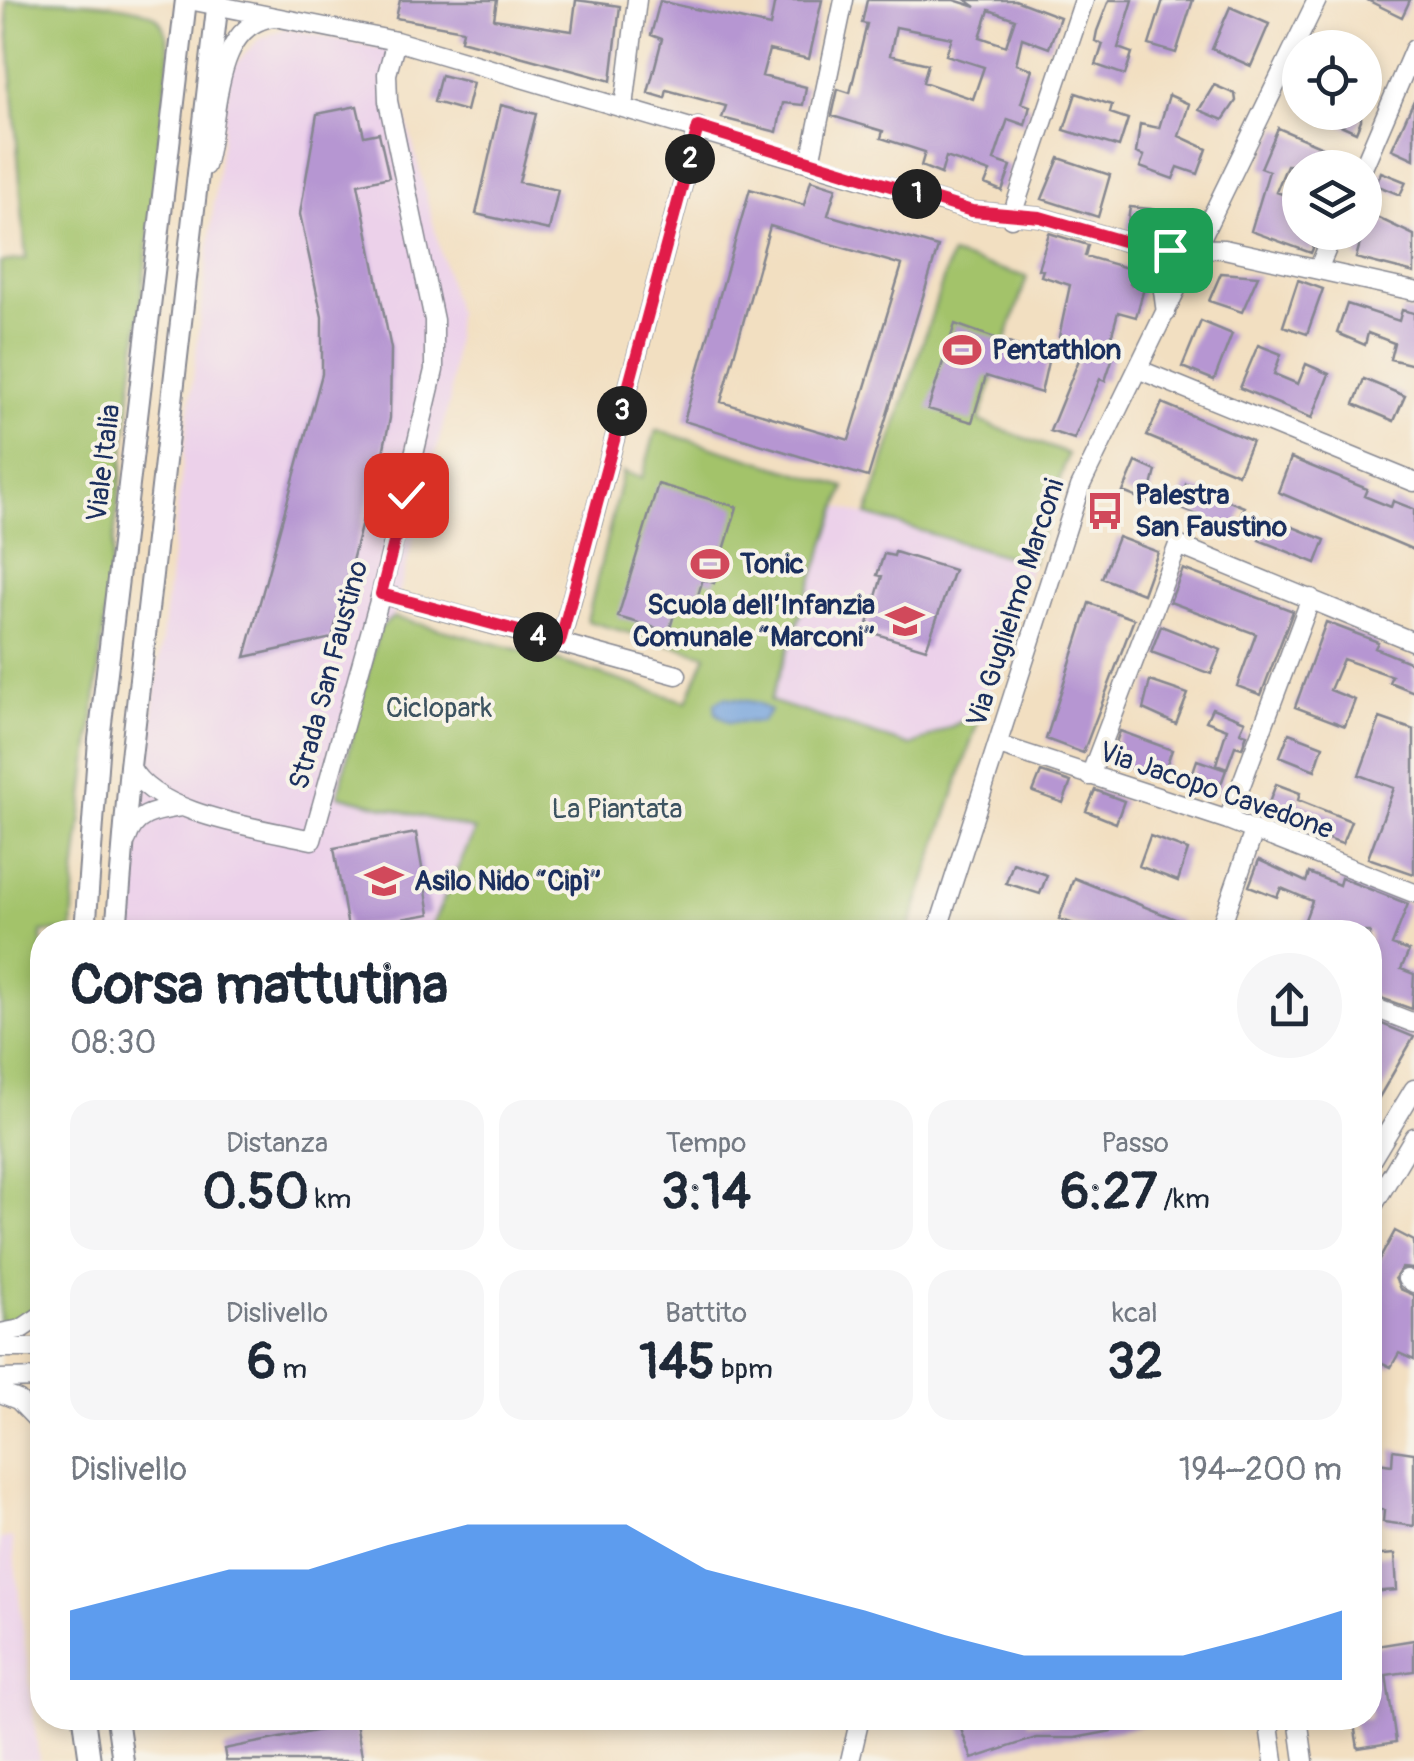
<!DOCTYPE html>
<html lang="it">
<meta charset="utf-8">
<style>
body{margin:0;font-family:Pangolin,sans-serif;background:#f6f6f7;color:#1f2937;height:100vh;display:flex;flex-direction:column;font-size:38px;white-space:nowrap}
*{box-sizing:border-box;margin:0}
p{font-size:32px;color:#747a83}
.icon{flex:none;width:55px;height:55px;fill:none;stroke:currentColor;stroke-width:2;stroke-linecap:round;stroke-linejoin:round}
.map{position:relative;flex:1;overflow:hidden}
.panel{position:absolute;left:30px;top:920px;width:1352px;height:810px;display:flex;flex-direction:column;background:#fff;border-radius:40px;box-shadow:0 5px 15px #0003}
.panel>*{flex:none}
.controls{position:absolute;left:1282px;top:30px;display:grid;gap:20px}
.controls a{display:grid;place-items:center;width:100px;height:100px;border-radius:50%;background:#fff;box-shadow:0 5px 15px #0003;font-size:50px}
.pin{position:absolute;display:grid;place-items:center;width:85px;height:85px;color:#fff;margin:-42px;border-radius:20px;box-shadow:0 5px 15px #0006}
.km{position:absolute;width:50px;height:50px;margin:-25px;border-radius:50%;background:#222;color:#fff;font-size:28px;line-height:50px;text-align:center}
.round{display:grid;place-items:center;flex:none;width:105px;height:105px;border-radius:52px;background:#f6f6f7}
.headline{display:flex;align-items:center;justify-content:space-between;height:170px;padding:0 40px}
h1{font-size:55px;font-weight:700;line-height:75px}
.figures{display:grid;grid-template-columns:repeat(3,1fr);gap:15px;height:170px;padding:10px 40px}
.figures div{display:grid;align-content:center;border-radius:25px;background:#f6f6f7;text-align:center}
.figures b{font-size:50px;font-weight:700}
.figures small{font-size:28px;font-weight:400}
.figures p{font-size:28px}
.chart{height:280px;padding:20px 40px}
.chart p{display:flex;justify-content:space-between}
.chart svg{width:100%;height:180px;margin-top:10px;fill:#1a73e8;opacity:.7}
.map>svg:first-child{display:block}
</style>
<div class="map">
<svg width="1414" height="1761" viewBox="0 0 1414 1761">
<rect width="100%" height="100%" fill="#f7f3e8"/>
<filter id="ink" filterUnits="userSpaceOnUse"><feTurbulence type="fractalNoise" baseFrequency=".01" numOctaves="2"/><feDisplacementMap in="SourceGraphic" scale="20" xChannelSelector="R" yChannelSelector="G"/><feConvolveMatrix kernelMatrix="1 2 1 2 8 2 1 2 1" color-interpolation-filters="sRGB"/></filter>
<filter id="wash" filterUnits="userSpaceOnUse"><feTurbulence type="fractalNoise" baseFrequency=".0048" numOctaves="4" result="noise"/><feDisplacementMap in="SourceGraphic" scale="40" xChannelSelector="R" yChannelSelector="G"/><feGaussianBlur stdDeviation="2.25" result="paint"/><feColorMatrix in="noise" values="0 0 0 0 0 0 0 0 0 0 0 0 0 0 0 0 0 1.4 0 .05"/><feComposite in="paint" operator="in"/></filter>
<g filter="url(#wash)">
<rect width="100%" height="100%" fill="#f2dfc1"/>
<path fill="#ecd1ea" d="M285,28L407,54L397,83L457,315L450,399L393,617L386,621L376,640L338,794L475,830L429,932H127L230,70L258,40Z
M839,507L1032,564L981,712L911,746L769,701Z
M12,1537L39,1761H0V1539Z"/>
<path fill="#a3c36b" stroke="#5f7964" stroke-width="2.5" d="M6,0C37,0 134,0 156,17C166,27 168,41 170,54L75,875L72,932H42V1302L23,1318L0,1324V262L26,259Z
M951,255L1027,277L979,421L1068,454L1032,564L867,515Z
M656,430L845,487L770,701L911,746L981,712L908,932H429L475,830L338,795L376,640L380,628L393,617L543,656L687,702L706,655L587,621L623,472L642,478Z"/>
<path fill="#72a1db" stroke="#46689c" stroke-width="2.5" d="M725,697L758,703L770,711L761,722H728L716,713L715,703Z"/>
<g id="blocks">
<path fill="#b696d2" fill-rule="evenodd" d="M400,0H497L494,19L572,31L576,0L620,6L611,81L461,40L463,30L396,18Z
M775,0H822L809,59L769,50L762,76L806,87L803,105L783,103L777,132L722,118L726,106L667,90L665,98L648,93L662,39L651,35L660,1L770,26Z
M867,0H954L976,7L966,0H1015L1060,17L1049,48L1022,38L1016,64L1032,69L1021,103L1030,106L1025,125L1008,119L1001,139L994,160L1011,166L1002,191L985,184L990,172L946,157L941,174L921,166L925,152L881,138L883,131L832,116L838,89L850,93L867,24L862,23ZM989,10L1015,19L1006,46L980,37ZM896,27L952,38L946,55L984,67L973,99L923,82L928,64L890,55Z
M1109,0H1133L1118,48L1132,53L1125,75L1096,65L1103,44L1095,41L1097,31Z
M1163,0H1193L1176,53L1149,45Z
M1367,0H1410L1402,17Z
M1230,7L1269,24L1251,66L1212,49Z
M441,75L473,83L466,111L434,102Z
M1214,85L1235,94L1236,101L1223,120L1199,110Z
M1076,93L1112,105L1110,113L1128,119L1119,147L1064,130Z
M1169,95L1189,104L1179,136L1207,149L1198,174L1178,167L1173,179L1140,167L1144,156L1136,153L1140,124L1159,128Z
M1414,100V159L1392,149Z
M501,105L536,114L519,182L558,190L549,230L476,214Z
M357,106L364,136L379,133L389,177L358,184L391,349L390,418L383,453H380L332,638L245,657L322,374V317L300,214L317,114Z
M1312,112H1361V120L1356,132Z
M1278,128L1353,160L1351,168L1287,165L1276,192L1300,200V232H1320L1311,253L1251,231L1269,171L1261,168Z
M1059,158L1110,175L1098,217L1042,199Z
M1381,172L1406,182L1400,195L1376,185Z
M811,180L836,188L828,215L938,247L868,477L684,421L750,189L804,205ZM770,226L902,265L849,440L721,402Z
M1130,207L1185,212L1178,235L1127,229Z
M1368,213L1414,235V273L1356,258Z
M1049,233L1088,245L1085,256L1134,270L1130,284L1144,288L1136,317L1118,312L1108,349L1115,351L1105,381L1100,379L1074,439L1050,431L1085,345L1059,337L1070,285L1041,276L1043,270L1038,269Z
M1221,273L1258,276L1242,312L1209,301Z
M1298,280L1323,289L1307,334L1283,326Z
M1347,304L1399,321L1402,310L1414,313V365L1390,359L1394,343L1368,333L1365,345L1337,333Z
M1201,321L1232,334L1214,380L1182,367Z
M955,324L1049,357L1041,393L986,376L972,422L928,409Z
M1258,345L1281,354L1274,374L1298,384L1306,364L1329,374L1312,418L1240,388Z
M1364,379L1405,396L1394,421L1354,404Z
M1162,403L1252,441L1238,474L1147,436Z
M1291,458L1367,489L1364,496L1391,507L1393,501L1414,509V550L1278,492Z
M1136,462L1156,471L1148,502L1123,492Z
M658,484L737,507L714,583L703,579L695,605L678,600L669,632L618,617Z
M1186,484L1244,507L1234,530L1177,507Z
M1268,517L1325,540L1316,563L1259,540Z
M1118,537L1158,552L1143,594L1102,578Z
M895,552L954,570L926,649L866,631L882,576L877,575L884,554L894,556Z
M1183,569L1293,611L1261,695L1237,686L1256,634L1170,602Z
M1089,603L1134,619L1083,753L1046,739Z
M1326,622L1378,642L1375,648L1414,664V692L1389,682L1392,676L1343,659L1330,690L1355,700L1345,726L1295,707Z
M1161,626L1221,650L1211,674L1151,652Z
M1150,681L1188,694L1176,724L1143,709Z
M1212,708L1245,721L1240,732L1247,734L1242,748L1235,746L1227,768L1216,764L1227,729L1206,721Z
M1380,718L1414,730V874L1368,858L1394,788L1359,775Z
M1120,731L1172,750L1161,780L1110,760Z
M1289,733L1323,746L1315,770L1280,756Z
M1197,760L1226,770L1217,795L1189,783Z
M1041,772L1071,782L1063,803L1033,792Z
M1276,784L1300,793L1298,800L1351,821L1342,844L1311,833L1313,826L1288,817L1286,824L1264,816Z
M1095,790L1124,801L1116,823L1086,811Z
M416,833L430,914L348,928L334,848Z
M1150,836L1188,850L1178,881L1139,866Z
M1259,860L1306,882L1309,873L1339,885L1341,878L1408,904L1392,945L1409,951L1401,969L1414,974L1412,1009L1370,994V932H1311L1303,925L1312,901L1281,888L1277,897L1249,886Z
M1013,863L1047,875L1040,894L1006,883Z
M1074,878L1180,921L1176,932H1098L1059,919Z
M1370,1019L1414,1037L1370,1113Z
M1395,1231L1414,1241V1269L1402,1268L1395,1278L1400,1289L1414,1295V1360L1399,1353L1391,1367L1370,1357V1277Z
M1393,1450L1414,1453V1526L1383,1522L1384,1510L1370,1508V1462L1392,1465Z
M1395,1554L1397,1590L1370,1592V1556Z
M1414,1640V1671L1386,1675L1396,1742L1358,1748L1353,1718H1370V1647Z
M967,1718H1027L1028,1723L1059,1724V1718H1143L1144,1725L1075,1738H1036L972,1759L958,1721Z
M356,1723L363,1761H226L224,1749Z"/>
</g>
</g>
<g filter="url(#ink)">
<use href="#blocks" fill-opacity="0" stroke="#868790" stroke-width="2.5"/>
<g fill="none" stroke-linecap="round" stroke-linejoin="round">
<g stroke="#868790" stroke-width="21">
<path id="minor" d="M189,0L396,41L972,211L1040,217L1140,246L1224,249L1414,291
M624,107L637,0
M810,162L844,0
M205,166C220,117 212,24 274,17
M1363,168L1414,49
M1011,218L1084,0
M1141,246L1160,269L1166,313
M1319,267L1334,232
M1140,370L1414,482
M381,594L677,675
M560,643L698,127
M999,745L1228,820L1414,893
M130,766C154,815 261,828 312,840L381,594L434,370V320L388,101L387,74L396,41
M1090,776L1178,545L1414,642
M1228,820L1311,598
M127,839C135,813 156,811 181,807
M937,932L1080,487L1317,0
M1219,932L1254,831
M1370,1006L1414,1023
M1370,1162L1414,1089
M1370,1211L1414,1137
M1407,1279L1414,1283
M0,1333L21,1329L42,1315
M0,1348H42
M0,1379L42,1378
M0,1393L18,1400L42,1425
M1268,1718L1274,1761
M1298,1718L1304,1761
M850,1761L860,1718"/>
</g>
<g stroke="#868790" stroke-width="24">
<path id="major" d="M85,932L99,740L186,0
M116,932L130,766L218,0
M84,1718L90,1761
M117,1718L123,1761"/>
</g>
<use href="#minor" stroke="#fff" stroke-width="18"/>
<use href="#major" stroke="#fff" stroke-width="20"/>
</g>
</g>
<g fill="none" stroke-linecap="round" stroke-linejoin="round" filter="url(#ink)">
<g stroke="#fff" stroke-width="20">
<path id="route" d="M406,495L381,594L560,642L698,127L972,211L1040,217L1140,246L1170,250"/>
</g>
<use href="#route" stroke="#e11d48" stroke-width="12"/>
</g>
<defs>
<g id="stadium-bare" transform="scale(3)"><path d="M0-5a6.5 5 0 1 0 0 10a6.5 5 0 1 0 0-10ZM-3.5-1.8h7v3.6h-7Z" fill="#d1495b" stroke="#f7f3e8" stroke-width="2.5" paint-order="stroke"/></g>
<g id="bus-bare" transform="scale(3)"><path d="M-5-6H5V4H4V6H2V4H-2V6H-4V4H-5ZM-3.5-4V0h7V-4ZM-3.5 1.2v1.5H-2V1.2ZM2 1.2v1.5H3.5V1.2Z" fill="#d1495b" stroke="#f7f3e8" stroke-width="2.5" paint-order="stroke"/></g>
<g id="school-bare" transform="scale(3)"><path d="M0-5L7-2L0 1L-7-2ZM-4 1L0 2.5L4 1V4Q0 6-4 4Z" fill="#d1495b" stroke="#f7f3e8" stroke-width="2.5" paint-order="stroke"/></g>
</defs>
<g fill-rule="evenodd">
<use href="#stadium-bare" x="962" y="350"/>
<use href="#bus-bare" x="1105" y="511"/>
<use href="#stadium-bare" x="710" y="564"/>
<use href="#school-bare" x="905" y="621"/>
<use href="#school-bare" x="384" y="881"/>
</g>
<g text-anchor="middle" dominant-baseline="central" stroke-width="8" stroke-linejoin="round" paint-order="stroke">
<g font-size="28" font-weight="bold" fill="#1b2f5e" stroke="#f7f3e8" text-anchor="start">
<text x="992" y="350">Pentathlon</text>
<text x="1135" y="495">Palestra<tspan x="1135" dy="32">San Faustino</tspan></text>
<text x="740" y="564">Tonic</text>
<text x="875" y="605" text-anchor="end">Scuola dell’Infanzia<tspan x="875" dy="32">Comunale “Marconi”</tspan></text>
<text x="414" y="881">Asilo Nido “Cipì”</text>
</g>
<g font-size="28" fill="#1b2f5e" stroke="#f7f3e8">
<text transform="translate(104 463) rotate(-83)">Viale Italia</text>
<text transform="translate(1016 603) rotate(-72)">Via Guglielmo Marconi</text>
<text transform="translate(329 675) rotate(-75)">Strada San Faustino</text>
<text transform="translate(1216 791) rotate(19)">Via Jacopo Cavedone</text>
</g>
<g font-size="28" fill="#3d5461" stroke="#f7f3e8">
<text x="439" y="708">Ciclopark</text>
<text x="617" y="809">La Piantata</text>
</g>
</g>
</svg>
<div class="controls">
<a><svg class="icon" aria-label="locate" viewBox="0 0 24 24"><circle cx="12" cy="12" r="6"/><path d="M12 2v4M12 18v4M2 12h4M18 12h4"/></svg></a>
<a><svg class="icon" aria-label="layers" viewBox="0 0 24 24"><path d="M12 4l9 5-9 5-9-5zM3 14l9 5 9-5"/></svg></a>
</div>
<div class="pin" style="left:1170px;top:250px;background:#1e9e55"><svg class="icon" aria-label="arrive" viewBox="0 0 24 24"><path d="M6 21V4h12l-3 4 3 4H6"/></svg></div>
<div class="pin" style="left:406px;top:495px;background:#d93025"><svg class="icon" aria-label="check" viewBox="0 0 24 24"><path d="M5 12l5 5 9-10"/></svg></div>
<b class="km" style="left:917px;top:194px">1</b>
<b class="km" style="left:690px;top:159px">2</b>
<b class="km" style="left:622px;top:411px">3</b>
<b class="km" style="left:538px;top:637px">4</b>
<section class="panel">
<div class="headline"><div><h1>Corsa mattutina</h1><p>08:30</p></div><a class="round"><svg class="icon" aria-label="share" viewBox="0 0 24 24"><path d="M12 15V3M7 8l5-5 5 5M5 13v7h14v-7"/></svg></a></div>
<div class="figures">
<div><p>Distanza</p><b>0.50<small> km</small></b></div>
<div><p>Tempo</p><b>3:14</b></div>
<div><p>Passo</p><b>6:27<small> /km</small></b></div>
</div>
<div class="figures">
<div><p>Dislivello</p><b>6<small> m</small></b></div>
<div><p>Battito</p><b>145<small> bpm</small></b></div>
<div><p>kcal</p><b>32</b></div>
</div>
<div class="chart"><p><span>Dislivello</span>194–200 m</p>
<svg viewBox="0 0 160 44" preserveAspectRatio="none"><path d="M0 44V27L10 22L20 17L30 17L40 11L50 6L60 6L70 6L80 17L90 22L100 27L110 33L120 38L130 38L140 38L150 33L160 27V44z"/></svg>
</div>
</section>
</div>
